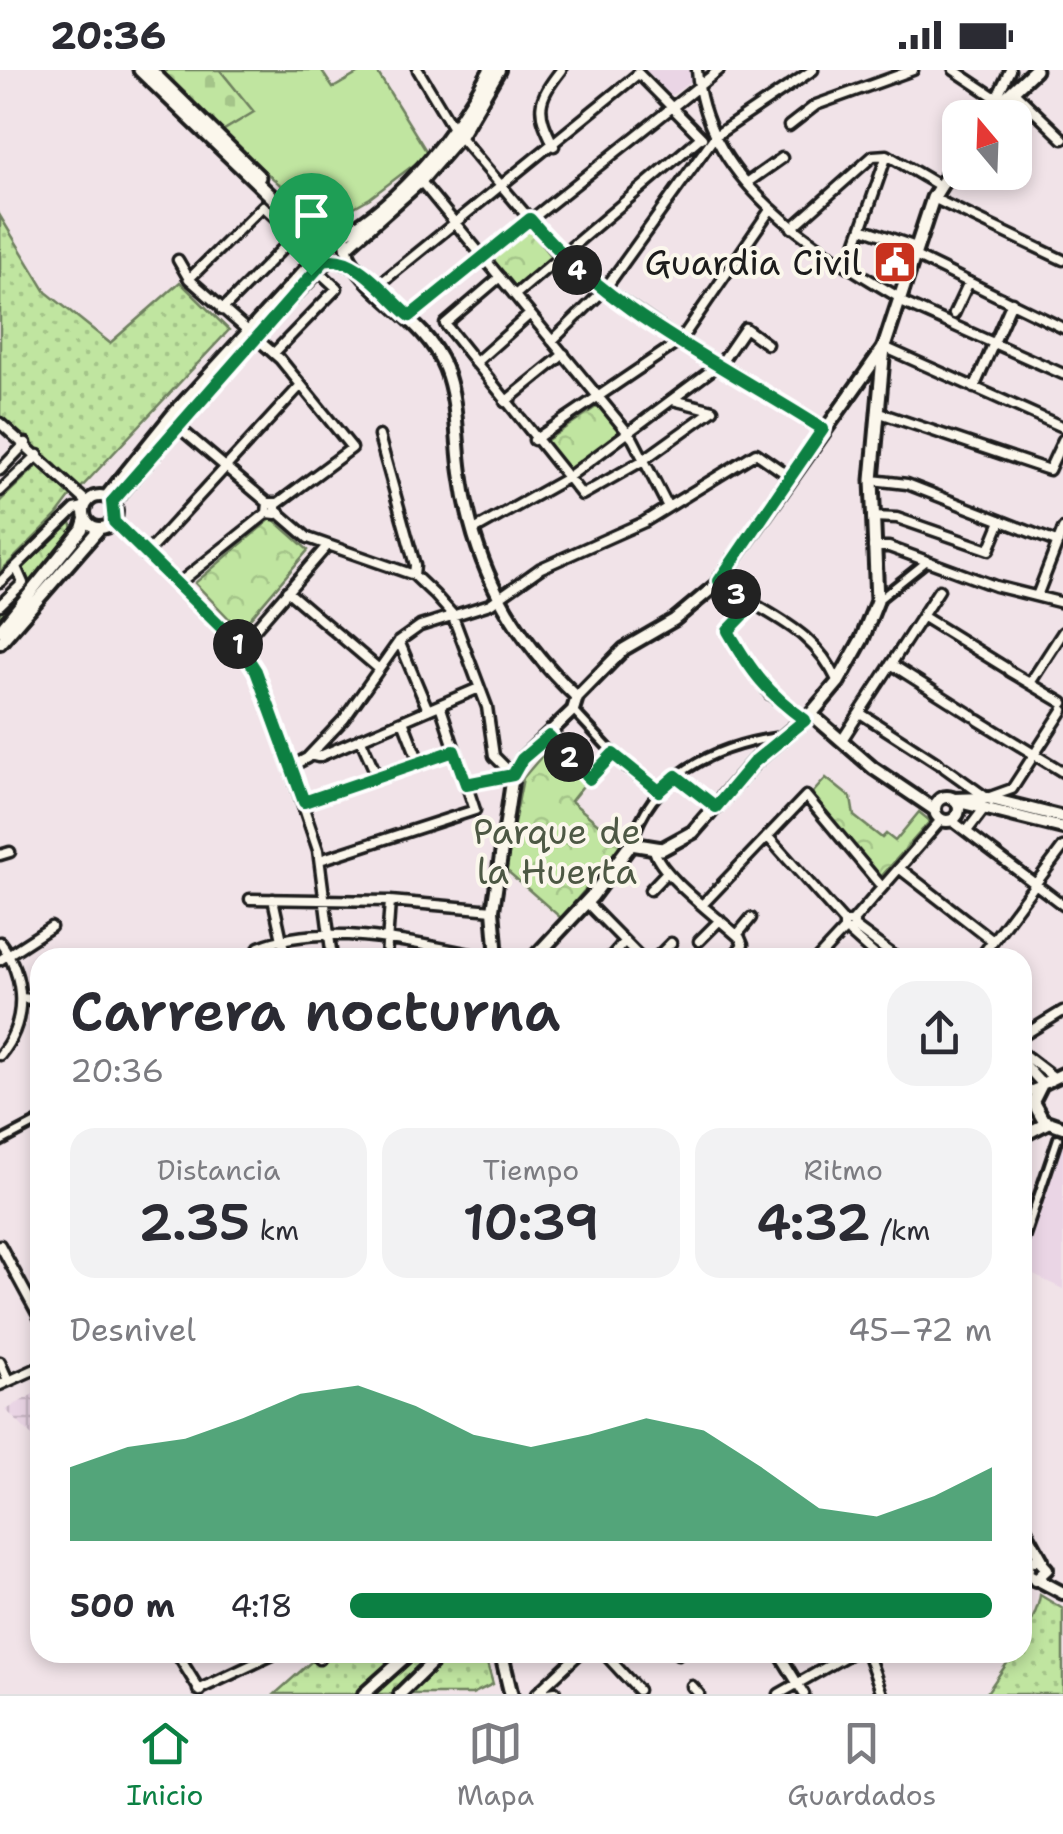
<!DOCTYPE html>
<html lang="es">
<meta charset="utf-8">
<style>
body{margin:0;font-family:"Shantell Sans",sans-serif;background:#f2f2f3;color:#2b2b33;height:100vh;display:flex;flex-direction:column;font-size:38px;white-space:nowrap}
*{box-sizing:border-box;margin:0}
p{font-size:32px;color:#7c7c81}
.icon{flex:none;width:55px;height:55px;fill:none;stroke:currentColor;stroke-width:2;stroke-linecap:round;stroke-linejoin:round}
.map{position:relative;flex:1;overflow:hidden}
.drawer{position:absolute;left:30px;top:878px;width:1002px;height:715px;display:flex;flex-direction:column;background:#fff;border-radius:30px;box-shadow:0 5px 15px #0003}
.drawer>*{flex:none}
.needle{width:65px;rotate:341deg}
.tools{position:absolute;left:942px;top:30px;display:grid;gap:20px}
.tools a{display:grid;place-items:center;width:90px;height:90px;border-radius:20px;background:#fff;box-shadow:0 5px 15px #0003;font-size:50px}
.pin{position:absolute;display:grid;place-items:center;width:85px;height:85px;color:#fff;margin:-102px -42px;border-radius:50% 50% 50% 0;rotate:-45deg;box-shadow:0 0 10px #0007}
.pin .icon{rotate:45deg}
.km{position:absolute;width:50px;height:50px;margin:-25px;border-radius:50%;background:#222;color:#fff;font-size:28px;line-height:50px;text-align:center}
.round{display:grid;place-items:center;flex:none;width:105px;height:105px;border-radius:30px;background:#f2f2f3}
.headline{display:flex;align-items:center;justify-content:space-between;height:170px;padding:0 40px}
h1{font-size:55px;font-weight:600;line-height:75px}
.figures{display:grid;grid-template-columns:repeat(3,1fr);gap:15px;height:170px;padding:10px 40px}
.figures div{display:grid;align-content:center;border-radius:25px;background:#f2f2f3;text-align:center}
.figures b{font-size:50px;font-weight:600}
.figures small{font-size:28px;font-weight:400}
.figures p{font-size:28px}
.chart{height:280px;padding:20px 40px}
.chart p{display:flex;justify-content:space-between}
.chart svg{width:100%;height:180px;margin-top:10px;fill:#0b8043;opacity:.7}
ul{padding:0 40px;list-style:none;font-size:32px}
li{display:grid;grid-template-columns:160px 120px 1fr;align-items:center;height:75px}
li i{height:25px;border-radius:12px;background:#0b8043}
.status{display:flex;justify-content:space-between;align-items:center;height:70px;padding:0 50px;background:#fff;direction:ltr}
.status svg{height:28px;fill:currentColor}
.dock{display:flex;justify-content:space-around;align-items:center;height:140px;border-top:2px solid #e1e1e2;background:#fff;font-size:28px;color:#7c7c81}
.dock a{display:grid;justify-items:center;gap:5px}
.dock .current{color:#0b8043}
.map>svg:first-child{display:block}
</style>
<div class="status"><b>20:36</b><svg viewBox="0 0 49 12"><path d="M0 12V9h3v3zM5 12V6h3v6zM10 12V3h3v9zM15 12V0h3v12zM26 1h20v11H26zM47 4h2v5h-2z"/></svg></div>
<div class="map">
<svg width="1063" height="1624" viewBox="0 0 1063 1624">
<defs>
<pattern id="industrial-grid" width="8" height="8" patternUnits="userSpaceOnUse" patternTransform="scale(2.5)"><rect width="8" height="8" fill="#ead5e5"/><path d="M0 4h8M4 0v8" fill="none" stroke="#c8b6c4"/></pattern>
<pattern id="grass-dots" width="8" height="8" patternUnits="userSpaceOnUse" patternTransform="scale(2.5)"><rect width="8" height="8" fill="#c0e5a0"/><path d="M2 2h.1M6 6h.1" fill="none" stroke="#a4c489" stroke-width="1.8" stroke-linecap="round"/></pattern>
<pattern id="cemetery-stones" width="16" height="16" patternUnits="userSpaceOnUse" patternTransform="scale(2.5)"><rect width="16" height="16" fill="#c0e5a0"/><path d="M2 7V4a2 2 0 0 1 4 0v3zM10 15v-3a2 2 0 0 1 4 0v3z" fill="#a4c489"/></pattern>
<pattern id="park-crowns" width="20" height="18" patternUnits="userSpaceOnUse" patternTransform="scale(2.5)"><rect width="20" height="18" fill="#c0e5a0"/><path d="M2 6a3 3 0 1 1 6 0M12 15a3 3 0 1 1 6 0" fill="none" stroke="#a4c489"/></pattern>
</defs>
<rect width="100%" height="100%" fill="#f1e3e8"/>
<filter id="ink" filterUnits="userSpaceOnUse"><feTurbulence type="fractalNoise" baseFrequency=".01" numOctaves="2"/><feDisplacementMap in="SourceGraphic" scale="20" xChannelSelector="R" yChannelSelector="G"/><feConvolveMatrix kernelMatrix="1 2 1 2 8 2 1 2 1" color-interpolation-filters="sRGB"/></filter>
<g filter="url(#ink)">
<path fill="#ead5e5" d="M642,0H690L691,11L671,26Z
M1063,1064V1219L1023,1200L1022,1190Z"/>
<path fill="url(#industrial-grid)" d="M40,1320V1374L6,1340Z"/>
<path fill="url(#grass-dots)" stroke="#6e805e" stroke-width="2.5" d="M0,146L46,222L110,273L180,212L229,260L77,422L0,353Z
M38,395L71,426L56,446L0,502V431Z
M1040,1525L1063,1539V1624H986L1014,1583L1022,1582C1022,1562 1038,1546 1040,1525Z
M321,1583H484L493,1614L472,1624H275Z"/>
<path fill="url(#cemetery-stones)" stroke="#6e805e" stroke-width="2.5" d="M167,0H220L255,42L221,62L162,5Z"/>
<path fill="url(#park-crowns)" stroke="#6e805e" stroke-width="2.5" d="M526,155L555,192L515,219L489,187Z
M599,335L620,362L567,401L543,373Z
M272,448L308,480L240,560L195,513Z
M71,452L74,463L0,552V540L29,511L23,498Z
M553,673L586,712L571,731L623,775L561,848L505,799L523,708Z
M826,708L851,728L854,746L882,768L886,764L895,771L919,742L930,751L879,809L809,727Z"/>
<path fill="#c0e5a0" stroke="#6e805e" stroke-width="2.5" d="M220,0H321L333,18L364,0H376L428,84L370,128L324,154L221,62L254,42Z"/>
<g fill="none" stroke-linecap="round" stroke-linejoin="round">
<g stroke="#1c1c1c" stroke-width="14">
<path id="pedestrian" d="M877,531L927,491
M752,536L728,561L769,624L804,649
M573,640L627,698L659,721
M676,706L714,736
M632,773C650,706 715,676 778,667
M0,1072L40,1051
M1022,1175L1058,1068"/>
</g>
<g stroke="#1c1c1c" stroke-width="15">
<path id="minor" d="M418,0L454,60L567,193L680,271L823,359
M697,0C705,111 813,177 900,228
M954,0L996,28
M638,3L702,68
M1012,20L1063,69
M996,29L1010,0
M789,56L816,35L913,0
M554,76C536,40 536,32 561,0
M418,108L633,369L668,437
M748,112L782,88
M933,128L1063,190
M792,158L873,86L887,85L940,116
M862,158L916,177
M913,185L1063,258
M178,190L189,209L280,289L352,378L277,434
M848,197L887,85
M500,207L445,254L582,425L642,391L713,340L673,330
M189,209L263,136L295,166L222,240
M376,217L638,4
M515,225L701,67
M899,231L1063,304
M954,244L969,212
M410,246L719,0
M552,271L605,219L715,66L813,0
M884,277L1063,357
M274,283L337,218L316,199
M475,293L530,244
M974,318L1012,232
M505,332L564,284
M880,343L1049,400L1063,370
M0,353L87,432
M176,355L268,433H276V444L267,443L268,433
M379,366L415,495L414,505
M534,370L680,271L770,140
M0,400L26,373
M872,410L907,414L1056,472
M0,421L38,385
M278,442L308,468L414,505L435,525L452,544L487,637L494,686L513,705
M872,447L897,448L989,480L1001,451
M114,451L240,576L256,601L290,697
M474,460L567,408L721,293L745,258L767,274
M873,477H889L995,516L1063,533
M145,485L301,315
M719,511C766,547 811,554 838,612
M0,512L75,439L84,437
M179,513L267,443
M287,521L379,599
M1037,526L1063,459
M0,535L23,513L16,497
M922,546L1006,598
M399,571L428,640
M240,576L327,476
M891,594L973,646
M1009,601L1063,633
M1030,613L1063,562
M860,643L939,694
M978,650L1063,702
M403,651L416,684
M549,666L589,709L613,684
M360,668L373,697
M842,670L939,520
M310,685L318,687L479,618
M945,698L987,728L1012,719L1063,640
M466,714L513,705
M304,733L455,681
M951,750L1063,835
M967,761L983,740
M768,767L844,852
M654,779C658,804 720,849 740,868L743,875L731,888
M0,785L10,782
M320,790L475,740L440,635
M899,798L993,871
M650,820L667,802
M250,829L390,831L493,840
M273,829L286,888
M586,832L641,888
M703,834L806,726L882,817
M853,851L942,749
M855,857L897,888
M850,863L878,888
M737,865L751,848
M699,871L720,850
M0,872C26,907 28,951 0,985
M259,877C325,850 422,874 489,888
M332,888L318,780L290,697L307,688L344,649L399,571L420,556L490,534L541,498L644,452L756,383L789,406
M386,888L390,831
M610,888L624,872
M656,888L671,873
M818,888L844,860V852H854L853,862L844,860
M980,888L1063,777
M0,890L51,857
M21,928L32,929L40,946
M1022,966L1063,941
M1022,983L1052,1006
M1022,992L1042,1014
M1022,1024L1037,1018
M0,1175L40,1249
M0,1292L7,1308
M0,1315L40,1297
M1022,1485L1025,1484
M176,1582L200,1621
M316,1582L319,1589
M603,1582L638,1620
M676,1582L678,1584
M778,1582L804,1624
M867,1582L882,1624
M692,1616L699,1624
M198,1620L279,1582
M536,1624L581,1582
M544,1624L555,1622
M779,1624L853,1582"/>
</g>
<g stroke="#1c1c1c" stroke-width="18">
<path id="tertiary" d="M341,166C405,129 455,64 490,0
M348,176L421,111L461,65L499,0
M354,196L326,185V169L337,165L345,169C348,177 346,183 351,190C377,232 425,249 445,298C458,330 456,369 461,403C473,494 510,564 577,627
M84 442a16 16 0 1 1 32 0a16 16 0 1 1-32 0Z
M106,427L173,344L323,180
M113,432L253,267L330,189
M0,560L82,459L85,449
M0,573L99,459
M811,644L873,698L935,740
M935 739a12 12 0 1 1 24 0a12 12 0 1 1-24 0Z
M953,729L987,728L1063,747
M963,733L1063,758
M497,888L493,840L513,705L522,689L573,640L577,627L624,579L674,550L716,515L884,277
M1063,1004L1042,1014L1033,1032L1043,1050L1063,1057
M1022,1066L1047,1053
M1022,1454L1042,1490
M1035,1510L1047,1499L1038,1489L1029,1492L1027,1504L1063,1523
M364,1624L411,1582
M400,1624L443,1582"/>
</g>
<g stroke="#1c1c1c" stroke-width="19">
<path id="secondary" d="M140,0L323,176
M150,0L259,107
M984,48L1035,0
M308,155L331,165
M534,888L592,826L631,774L662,779L693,762L754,692L811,644L838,612L862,569L877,531L872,410L884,277L933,128L960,85
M501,1582L511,1624"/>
</g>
<use href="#pedestrian" stroke="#fbf7ec" stroke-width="6"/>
<use href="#minor" stroke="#fbf7ec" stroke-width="8"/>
<use href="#tertiary" stroke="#fbf7ec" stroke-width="10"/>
<use href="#secondary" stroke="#fbf7ec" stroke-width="11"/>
</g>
</g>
<g fill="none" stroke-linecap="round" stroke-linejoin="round" filter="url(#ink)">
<g stroke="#fff" stroke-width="20">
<path id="route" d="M530,149C607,241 723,295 823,359L719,511L752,536L728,561C751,601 767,623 805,650L754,692L716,737L676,706L659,721L613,684L589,709L549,666L522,689L513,705L466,714L454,681L304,732L256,601L240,576L114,452L112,432L324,191C356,183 386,226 410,246Z"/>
</g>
<use href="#route" stroke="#0b8043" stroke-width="12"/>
</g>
<defs>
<g id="civic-square" transform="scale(2.25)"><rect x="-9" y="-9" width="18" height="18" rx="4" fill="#c8321e" stroke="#fbf7ec"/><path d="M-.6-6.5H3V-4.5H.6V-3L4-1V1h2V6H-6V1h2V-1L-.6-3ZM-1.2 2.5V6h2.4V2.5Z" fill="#fff"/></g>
</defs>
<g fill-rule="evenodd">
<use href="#civic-square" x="895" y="192"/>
</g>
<g text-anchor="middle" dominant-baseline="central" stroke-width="8" stroke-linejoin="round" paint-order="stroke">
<g font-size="35" fill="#1c1c1c" stroke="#fbf7ec" text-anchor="end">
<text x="862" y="192">Guardia Civil</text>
</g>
<g font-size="35" fill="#4d5844" stroke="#fbf7ec">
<text x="557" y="761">Parque de<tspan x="557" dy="40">la Huerta</tspan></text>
</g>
</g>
</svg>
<div class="tools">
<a><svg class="needle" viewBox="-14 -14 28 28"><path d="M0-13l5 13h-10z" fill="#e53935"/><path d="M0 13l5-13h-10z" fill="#7c7c81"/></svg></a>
</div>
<div class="pin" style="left:311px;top:205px;background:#1e9e55"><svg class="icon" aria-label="arrive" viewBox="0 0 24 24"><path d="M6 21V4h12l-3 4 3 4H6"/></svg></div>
<b class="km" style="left:238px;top:574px">1</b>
<b class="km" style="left:569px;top:687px">2</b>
<b class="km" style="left:736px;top:524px">3</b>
<b class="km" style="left:577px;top:200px">4</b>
<section class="drawer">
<div class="headline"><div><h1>Carrera nocturna</h1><p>20:36</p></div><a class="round"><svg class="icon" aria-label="share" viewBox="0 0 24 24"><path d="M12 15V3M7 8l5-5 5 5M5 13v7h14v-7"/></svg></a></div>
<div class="figures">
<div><p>Distancia</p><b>2.35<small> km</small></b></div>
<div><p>Tiempo</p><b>10:39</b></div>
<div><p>Ritmo</p><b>4:32<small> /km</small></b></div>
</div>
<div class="chart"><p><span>Desnivel</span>45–72 m</p>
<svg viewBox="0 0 160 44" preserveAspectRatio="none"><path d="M0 44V26L10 21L20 19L30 14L40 8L50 6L60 11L70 18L80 21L90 18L100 14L110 17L120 26L130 36L140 38L150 33L160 26V44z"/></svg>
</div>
<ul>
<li><b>500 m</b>4:18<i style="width:100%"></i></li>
</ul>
</section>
</div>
<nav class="dock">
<a class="current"><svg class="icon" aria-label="home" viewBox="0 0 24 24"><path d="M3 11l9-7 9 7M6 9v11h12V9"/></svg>Inicio</a>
<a><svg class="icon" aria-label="map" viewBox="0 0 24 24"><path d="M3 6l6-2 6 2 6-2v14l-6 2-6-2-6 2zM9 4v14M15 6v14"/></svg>Mapa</a>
<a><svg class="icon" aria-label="saved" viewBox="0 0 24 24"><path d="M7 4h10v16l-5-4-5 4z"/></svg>Guardados</a>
</nav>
